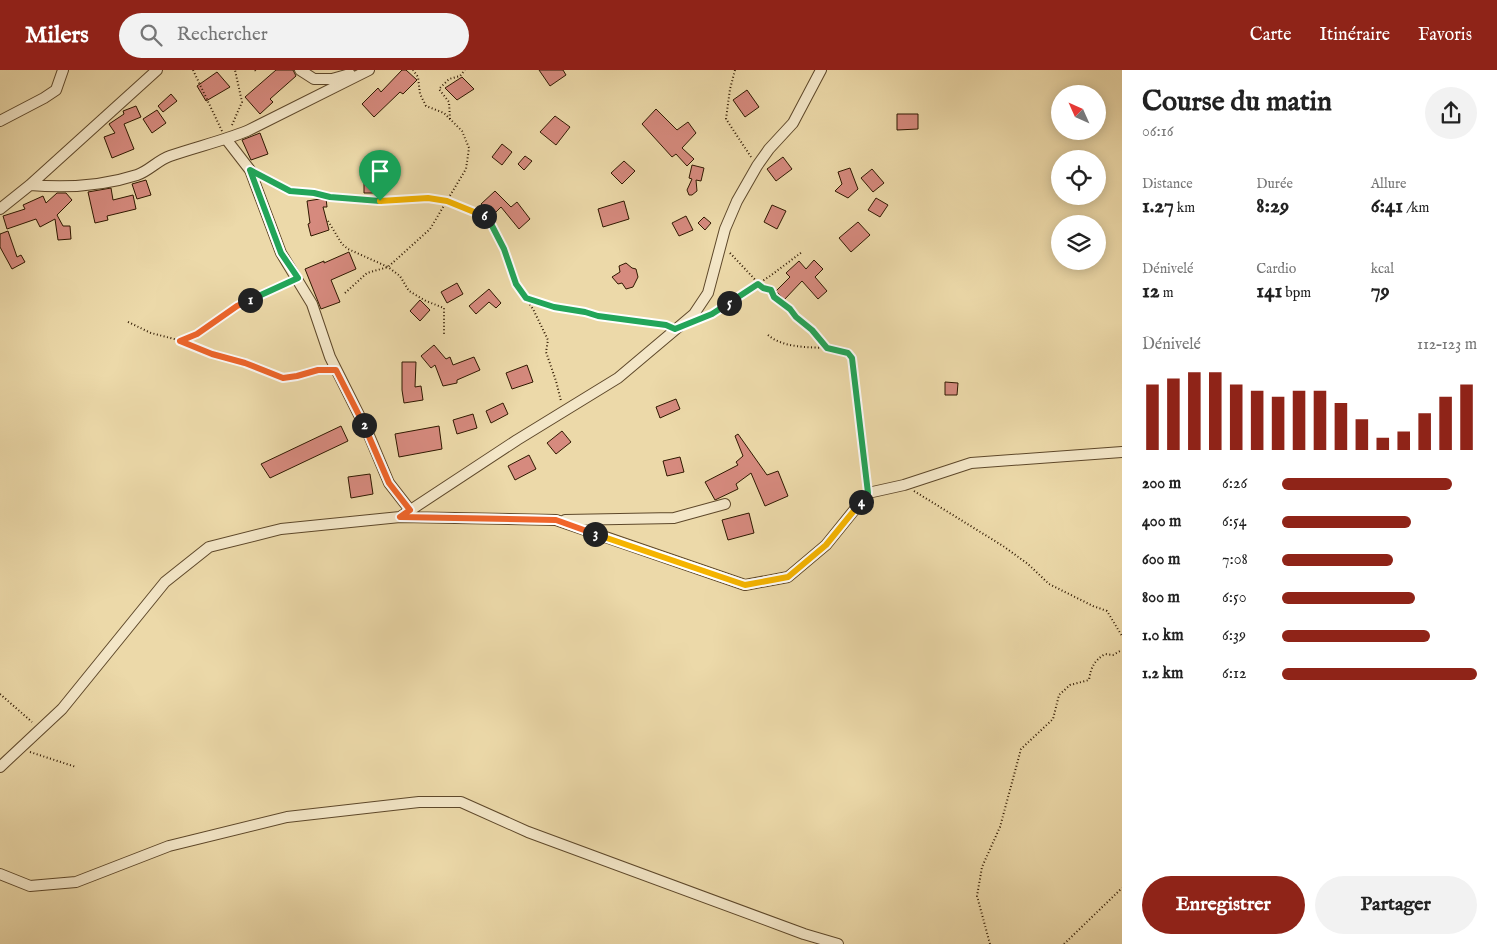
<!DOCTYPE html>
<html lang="fr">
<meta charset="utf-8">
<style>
body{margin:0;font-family:"IM FELL English",serif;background:#f2f2f2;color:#222;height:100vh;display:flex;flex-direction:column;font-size:19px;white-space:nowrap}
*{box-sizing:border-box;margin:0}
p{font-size:16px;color:#767676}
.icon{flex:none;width:28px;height:28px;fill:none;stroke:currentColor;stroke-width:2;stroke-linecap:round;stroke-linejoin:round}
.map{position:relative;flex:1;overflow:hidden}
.sheet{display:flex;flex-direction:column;background:#fff;width:375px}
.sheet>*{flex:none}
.needle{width:32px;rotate:315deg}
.buttons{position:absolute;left:1051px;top:15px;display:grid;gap:10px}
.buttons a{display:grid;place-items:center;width:55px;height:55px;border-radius:50%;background:#fff;box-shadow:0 2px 12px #0003;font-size:25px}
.pin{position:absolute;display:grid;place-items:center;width:42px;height:42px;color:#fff;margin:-51px -21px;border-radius:50% 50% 50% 0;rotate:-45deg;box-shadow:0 0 5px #0007}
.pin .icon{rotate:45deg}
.km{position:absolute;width:25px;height:25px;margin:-12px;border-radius:50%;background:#222;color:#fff;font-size:14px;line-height:25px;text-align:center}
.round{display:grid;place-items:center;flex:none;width:52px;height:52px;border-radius:26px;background:#f2f2f2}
.overview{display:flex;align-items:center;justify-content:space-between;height:85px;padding:0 20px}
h1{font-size:28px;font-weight:800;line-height:38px}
.metrics{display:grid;grid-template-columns:repeat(3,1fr);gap:8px;height:85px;padding:5px 20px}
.metrics div{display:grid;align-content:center}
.metrics b{font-size:21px;font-weight:800}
.metrics small{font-size:14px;font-weight:400}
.metrics p{font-size:14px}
.chart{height:140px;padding:10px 20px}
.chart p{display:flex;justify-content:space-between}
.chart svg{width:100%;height:90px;margin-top:5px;stroke:#8f2418;stroke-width:6}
.primary-button{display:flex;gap:10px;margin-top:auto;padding:10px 20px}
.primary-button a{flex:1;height:58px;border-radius:30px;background:#8f2418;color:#fff;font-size:20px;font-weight:800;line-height:58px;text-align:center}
.primary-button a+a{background:#f2f2f2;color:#222}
ul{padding:0 20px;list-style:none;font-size:16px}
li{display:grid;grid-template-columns:80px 60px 1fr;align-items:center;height:38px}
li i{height:12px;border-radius:6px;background:#8f2418}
header{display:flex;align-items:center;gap:30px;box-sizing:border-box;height:70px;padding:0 25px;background:#8f2418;color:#fff}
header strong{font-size:24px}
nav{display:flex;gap:28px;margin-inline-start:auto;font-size:18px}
.search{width:350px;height:45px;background:#f2f2f2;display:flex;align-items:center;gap:12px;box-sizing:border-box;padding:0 18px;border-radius:28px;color:#767676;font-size:19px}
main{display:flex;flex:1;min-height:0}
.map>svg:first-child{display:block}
</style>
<header>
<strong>Milers</strong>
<div class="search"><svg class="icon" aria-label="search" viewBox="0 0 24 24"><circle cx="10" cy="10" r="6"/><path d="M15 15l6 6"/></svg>Rechercher</div>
<nav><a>Carte</a><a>Itinéraire</a><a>Favoris</a></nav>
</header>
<main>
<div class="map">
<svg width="1122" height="874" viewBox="0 0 1122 874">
<rect width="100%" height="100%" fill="#ecd9a9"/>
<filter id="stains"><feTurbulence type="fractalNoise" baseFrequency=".004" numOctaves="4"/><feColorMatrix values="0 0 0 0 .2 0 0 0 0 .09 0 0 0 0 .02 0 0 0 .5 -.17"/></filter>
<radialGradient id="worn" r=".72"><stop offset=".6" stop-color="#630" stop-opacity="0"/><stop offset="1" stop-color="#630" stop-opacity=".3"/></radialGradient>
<path fill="#d68a7e" stroke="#2f1800" d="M276,0H293L296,6L270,29L273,32L260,44L245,27Z
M402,0H406L417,10L403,24L400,22L374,47L362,34L378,18L381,22Z
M539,0H563L566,5L550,16Z
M217,2L230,17L206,31L197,16Z
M462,7L474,19L457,30L445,18Z
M747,20L759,37L745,47L733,30Z
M171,24L177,31L163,42L158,36Z
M136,36L141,47L124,54L134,79L112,88L104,67L115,63L109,54L124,44L123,41Z
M656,39L677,60L688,52L696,63L682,78L694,89L687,96L676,84L672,87L642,54Z
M157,40L166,53L152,63L143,49Z
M897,44H918V59L897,60Z
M555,46L570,57L556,75L540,62Z
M260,63L268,84L251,90L242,70Z
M502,74L512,82L502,95L492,87Z
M525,86L532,91L524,100L518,94Z
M783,87L792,99L776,111L767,99Z
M624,91L635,101L622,114L611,103Z
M692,95L704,98L701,111L696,110L697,121L692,125H689L687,120L692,109L689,108Z
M850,98L858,119L848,128L835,121L842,114L838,102Z
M872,99L884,113L873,122L861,108Z
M146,110L151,125L137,129L132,114Z
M364,112H382V123H364Z
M111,118L113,130L133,125L136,139L107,146L108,150L95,153L88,122Z
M495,121L511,137L517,132L530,149L519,159L501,137L492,146L481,134Z
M57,123H66L72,130L57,145L63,156H70L71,169L58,170L55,149L40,157L36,149L7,159L3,146L25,139L23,135L43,126L46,133Z
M326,128L327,137H323L329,160L311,166L308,154L310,153L307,131Z
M876,128L888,135L880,147L868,140Z
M624,131L629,149L603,157L598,139Z
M772,135L786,141L777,159L764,152Z
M686,146L693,160L679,166L672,153Z
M704,147L711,153L705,160L698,153Z
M858,152L870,165L851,182L839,168Z
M8,161L17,187L21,185L25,192L12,199L0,177V164Z
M349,182L356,199L331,210L340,232L321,239L305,199L324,191V193Z
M814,190L823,199L815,207L827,221L818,229L802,211L784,230L776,221L790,207L786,203L799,191L806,199Z
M626,193L632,198L636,199L638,207L633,217L626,219L622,213L618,214L612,207L620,202L619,196Z
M457,213L463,224L447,233L441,222Z
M489,219L501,233L496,238L489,232L476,244L469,236Z
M420,230L430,240L420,251L410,241Z
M434,275L446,289L450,287L453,295L474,287L480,300L457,310V313L443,316L435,295L431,298L421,286Z
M402,292H416L415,317L421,316L423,330L404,333L402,320Z
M527,295L533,312L512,319L506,303Z
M945,312L958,313L957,325H945Z
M676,329L680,339L660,348L656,337Z
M503,333L508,344L491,353L486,341Z
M473,344L477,358L457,364L453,350Z
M341,356L348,371L270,408L261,394Z
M439,356L442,379L399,387L395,364Z
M562,361L571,372L556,384L547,373Z
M738,364L767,405L778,401L788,426L765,436L751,403L736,414L738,419L715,430L705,412L738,395L736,392L743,386L735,366Z
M529,385L536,399L515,410L508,396Z
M680,387L684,402L667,406L663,391Z
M370,404L373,424L351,428L348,407Z
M749,443L754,463L728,470L722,450Z"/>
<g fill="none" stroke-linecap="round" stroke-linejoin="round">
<g stroke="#5e482a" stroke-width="12">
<path id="minor" d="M300,0L314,9H332L350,4
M0,51L44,28L56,20L63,0
M226,69L250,100L281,183L312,234L330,287L368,363L389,413L410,440
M30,115C65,118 103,116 137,105C149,101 158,90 170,86C196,77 222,71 247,61L369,0
M0,139L30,115L157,0
M400,447L517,370L618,308L694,244L708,223L725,159L737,131L757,96L769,79L793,53L821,0
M565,450L674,448L725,434
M0,697L62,639L165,512L209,477L281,459L400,447L556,450L745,515L788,507L826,475L868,423L904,415L971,393L1122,382
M0,804L30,816L76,812L169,776L287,747L419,732H461L528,762L804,864L838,874"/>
</g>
<path stroke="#2f1800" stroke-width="2" stroke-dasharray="1 2.5" stroke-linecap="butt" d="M193,0L222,61
M255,0L256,1
M735,0L730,19L726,49L751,87
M450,49L449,32L439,19L449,9L460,6L465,0
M232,55L242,32L235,0
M264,107L290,121L314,123L330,127L380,131L428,128L447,131L488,147L504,179L516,214L533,239L548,270L546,282L556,311L561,331
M328,151L342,174L348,179L388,197L400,206L409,221L426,231L444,238V266
M730,183L763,218L771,220L774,227L791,239L796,247L812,260L827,278L848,283L852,288L867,413
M345,223L367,203L388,197L430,159L466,99L469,78L462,61L444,43L426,36L420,24L418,7L413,0
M526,228L554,237L585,242L598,246L665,255
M704,247L712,244L770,206L802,182
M128,252L151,263L178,270L212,284L245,293L283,308L297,307L318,300H327
M768,265C783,278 808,277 827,278
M180,271L197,264L237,236L287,213
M914,421L1003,476L1028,494L1049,514L1093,536L1107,541L1122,566
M0,624L32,652
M30,682L76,697
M990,874L977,826L982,797L1000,757L1021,679L1053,649L1059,625L1070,615L1089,610C1091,597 1094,591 1105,584L1113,585L1122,580
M1064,874L1122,818"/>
<use href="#minor" stroke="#f3e6c7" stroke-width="10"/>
</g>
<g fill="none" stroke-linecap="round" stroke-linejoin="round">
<g stroke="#fff" stroke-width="10">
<path id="split-1" d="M250,230L298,208L281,183L250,100L290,121L314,123L330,127L380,131"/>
</g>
<g stroke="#fff" stroke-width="10">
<path id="split-2" d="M250,230L237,236L197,264L180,271L212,284L245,293L283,308L297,306L318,300H336L364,355"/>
</g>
<g stroke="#fff" stroke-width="10">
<path id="split-3" d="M364,355L389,413L410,440L400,447L556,450L595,464"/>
</g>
<g stroke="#fff" stroke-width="10">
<path id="split-4" d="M595,464L745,515L788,507L826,475L861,432"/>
</g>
<g stroke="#fff" stroke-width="10">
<path id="split-5" d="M729,233L758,214L763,218L771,220L774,227L790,239L796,247L812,260L827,278L848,283L852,288L868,423L861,432"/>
</g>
<g stroke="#fff" stroke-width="10">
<path id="split-6" d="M484,146L488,148L504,179L516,214L526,228L554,237L585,242L598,246L666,255L675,259L712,244L729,233"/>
</g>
<g stroke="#fff" stroke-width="10">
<path id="split-7" d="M380,131L428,128L447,131L484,146"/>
</g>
<use href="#split-1" stroke="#22a559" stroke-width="6"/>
<use href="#split-2" stroke="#f0652b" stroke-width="6"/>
<use href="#split-3" stroke="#f0652b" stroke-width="6"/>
<use href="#split-4" stroke="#f5b400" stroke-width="6"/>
<use href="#split-5" stroke="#22a559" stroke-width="6"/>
<use href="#split-6" stroke="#22a559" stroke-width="6"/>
<use href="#split-7" stroke="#f5b400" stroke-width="6"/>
</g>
<rect width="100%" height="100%" filter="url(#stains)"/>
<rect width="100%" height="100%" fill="url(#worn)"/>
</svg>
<div class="buttons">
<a><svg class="needle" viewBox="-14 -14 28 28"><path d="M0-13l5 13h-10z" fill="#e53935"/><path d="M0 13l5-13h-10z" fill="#767676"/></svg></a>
<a><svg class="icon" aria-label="locate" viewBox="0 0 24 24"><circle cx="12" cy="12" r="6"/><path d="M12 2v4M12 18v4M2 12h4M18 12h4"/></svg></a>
<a><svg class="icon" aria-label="layers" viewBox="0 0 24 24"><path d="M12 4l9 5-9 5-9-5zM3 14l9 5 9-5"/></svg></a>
</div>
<div class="pin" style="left:380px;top:131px;background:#1e9e55"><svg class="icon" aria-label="arrive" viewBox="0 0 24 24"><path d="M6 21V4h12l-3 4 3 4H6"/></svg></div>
<b class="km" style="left:250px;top:230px">1</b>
<b class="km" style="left:364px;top:355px">2</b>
<b class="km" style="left:595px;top:464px">3</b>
<b class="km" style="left:861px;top:432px">4</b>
<b class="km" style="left:729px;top:233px">5</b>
<b class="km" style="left:484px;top:146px">6</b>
</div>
<section class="sheet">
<div class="overview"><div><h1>Course du matin</h1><p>06:16</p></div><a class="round"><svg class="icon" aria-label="share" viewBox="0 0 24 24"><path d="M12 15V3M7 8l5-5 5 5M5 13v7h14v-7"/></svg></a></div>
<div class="metrics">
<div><p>Distance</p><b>1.27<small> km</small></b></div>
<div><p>Durée</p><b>8:29</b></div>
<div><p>Allure</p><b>6:41<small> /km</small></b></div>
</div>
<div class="metrics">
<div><p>Dénivelé</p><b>12<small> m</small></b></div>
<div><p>Cardio</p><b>141<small> bpm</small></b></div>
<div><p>kcal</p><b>79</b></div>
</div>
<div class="chart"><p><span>Dénivelé</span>112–123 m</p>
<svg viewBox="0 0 160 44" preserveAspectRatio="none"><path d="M5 44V12M15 44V9M25 44V6M35 44V6M45 44V12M55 44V15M65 44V18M75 44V15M85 44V15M95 44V21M105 44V29M115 44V38M125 44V35M135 44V26M145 44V18M155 44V12"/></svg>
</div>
<ul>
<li><b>200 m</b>6:26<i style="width:87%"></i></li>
<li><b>400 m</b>6:54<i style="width:66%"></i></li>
<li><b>600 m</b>7:08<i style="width:57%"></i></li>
<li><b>800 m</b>6:50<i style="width:68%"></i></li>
<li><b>1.0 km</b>6:39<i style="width:76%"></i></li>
<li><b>1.2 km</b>6:12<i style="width:100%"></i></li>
</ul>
<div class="primary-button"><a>Enregistrer</a><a>Partager</a></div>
</section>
</main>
